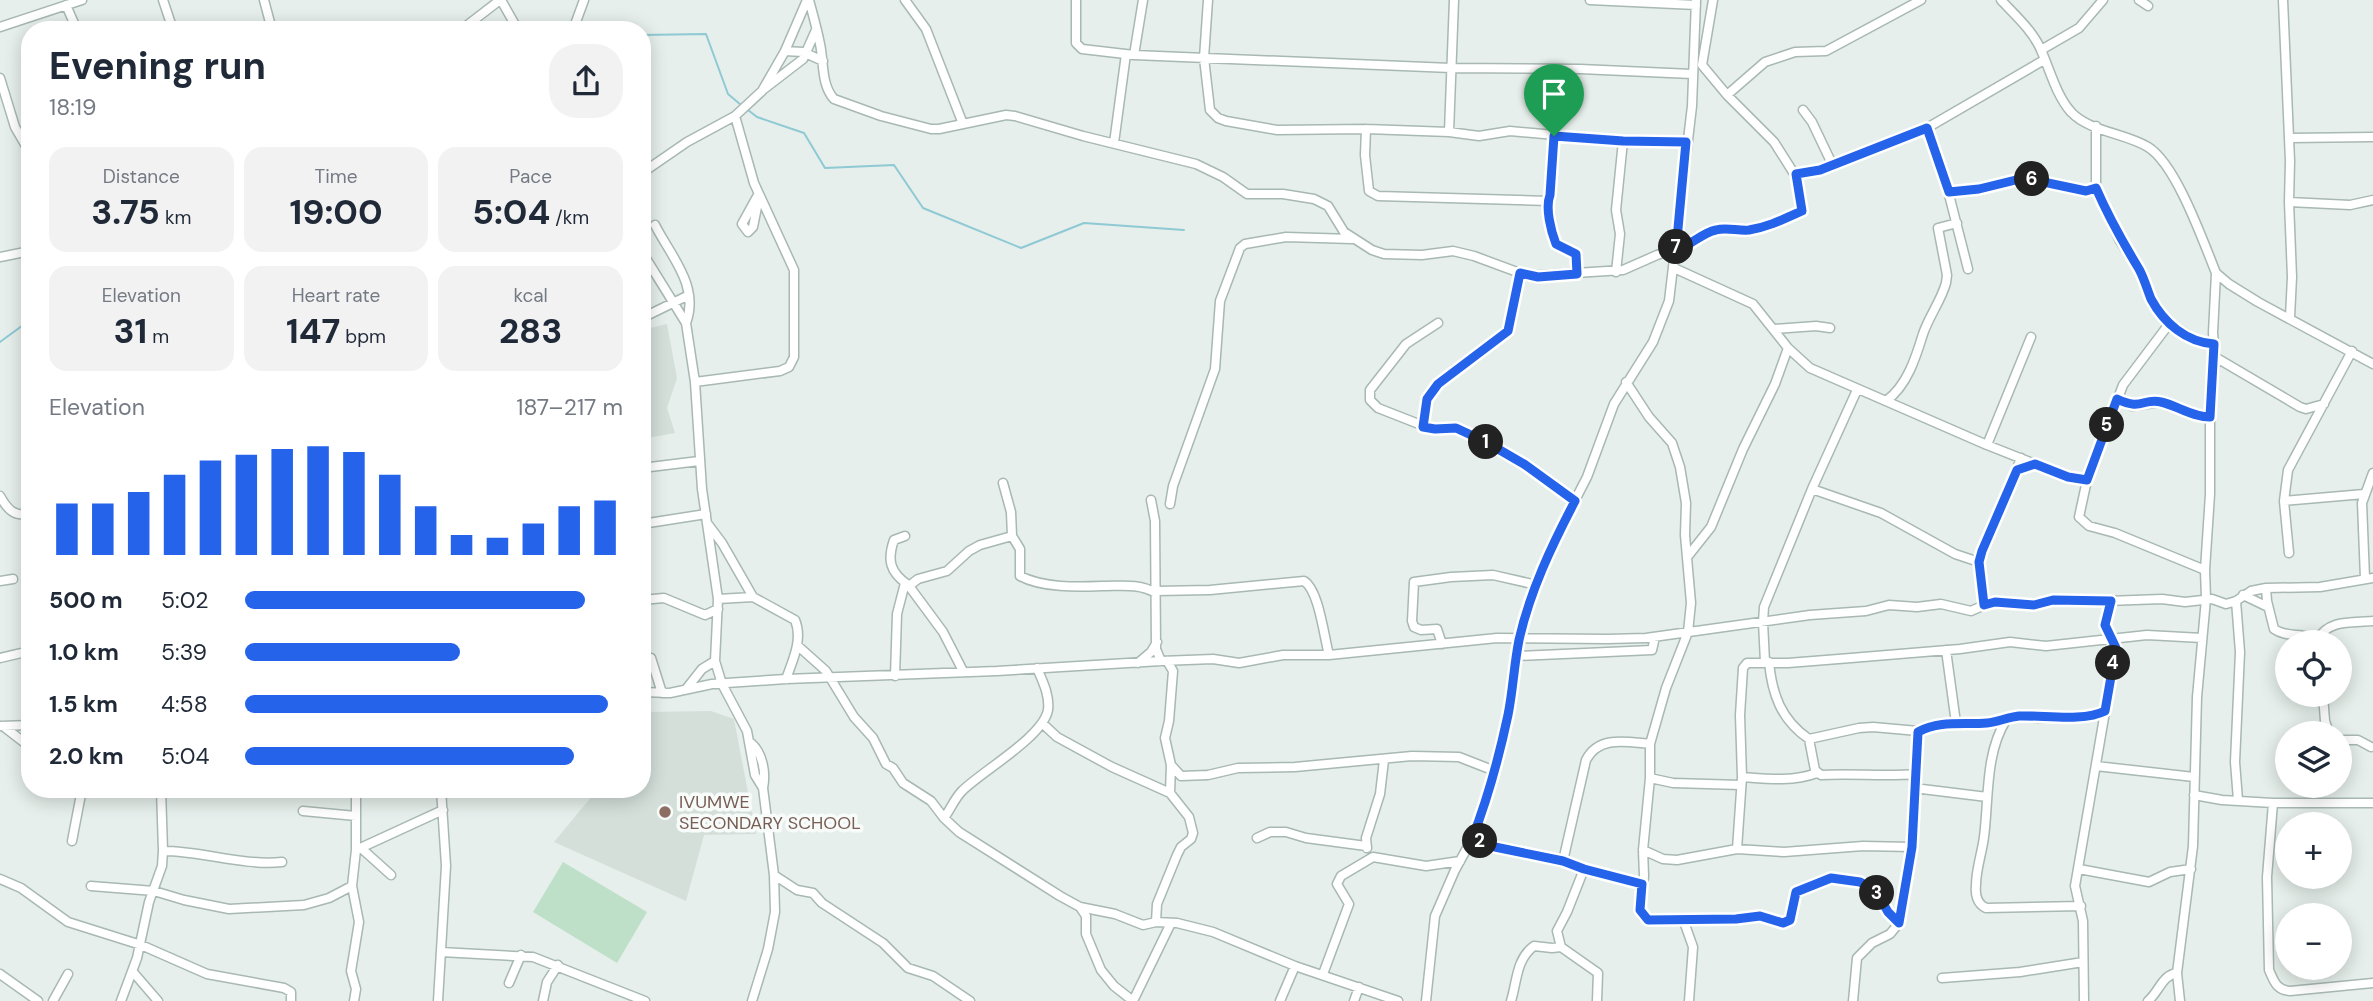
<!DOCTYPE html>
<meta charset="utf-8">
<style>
body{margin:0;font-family:"DM Sans",sans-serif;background:#f2f2f3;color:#1f2937;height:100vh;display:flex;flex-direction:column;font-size:26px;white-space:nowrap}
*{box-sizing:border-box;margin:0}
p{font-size:23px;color:#747a83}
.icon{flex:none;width:38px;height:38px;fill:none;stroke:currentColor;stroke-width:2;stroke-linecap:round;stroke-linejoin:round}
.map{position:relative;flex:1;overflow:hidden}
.drawer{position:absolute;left:21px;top:21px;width:630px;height:777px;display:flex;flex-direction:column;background:#fff;border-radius:28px;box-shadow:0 4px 18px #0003}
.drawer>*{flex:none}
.fabs{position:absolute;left:2275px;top:630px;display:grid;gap:14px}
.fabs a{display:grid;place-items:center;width:77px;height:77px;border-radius:50%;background:#fff;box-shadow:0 4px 18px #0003;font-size:35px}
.pin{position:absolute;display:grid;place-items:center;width:60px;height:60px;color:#fff;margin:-72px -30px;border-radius:50% 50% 50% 0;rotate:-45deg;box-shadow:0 0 7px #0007}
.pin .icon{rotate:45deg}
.km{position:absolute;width:35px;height:35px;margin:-18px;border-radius:50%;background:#222;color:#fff;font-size:19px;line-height:35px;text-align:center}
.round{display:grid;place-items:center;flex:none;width:74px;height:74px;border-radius:28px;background:#f2f2f3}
.overview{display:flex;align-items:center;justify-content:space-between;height:119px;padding:0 28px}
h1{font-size:38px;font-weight:700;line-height:52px}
.figures{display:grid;grid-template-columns:repeat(3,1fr);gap:10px;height:119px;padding:7px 28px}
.figures div{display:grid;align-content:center;border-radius:18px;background:#f2f2f3;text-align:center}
.figures b{font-size:35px;font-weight:700}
.figures small{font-size:19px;font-weight:400}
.figures p{font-size:19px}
.chart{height:196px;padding:14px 28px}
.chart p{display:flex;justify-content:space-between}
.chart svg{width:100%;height:126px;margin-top:7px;stroke:#2563eb;stroke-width:6}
ul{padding:0 28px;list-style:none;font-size:23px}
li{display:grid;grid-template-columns:112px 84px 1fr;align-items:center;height:52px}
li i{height:18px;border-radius:9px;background:#2563eb}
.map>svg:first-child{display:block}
</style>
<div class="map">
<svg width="2373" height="1001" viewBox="0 0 2373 1001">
<rect width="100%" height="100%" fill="#e6efeb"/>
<path fill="#d4dfda" d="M667,324L677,378L667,408L675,433L642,439V330Z
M711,711L734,719L756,834L704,835L686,901L554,842L598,789H642V712Z"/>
<path fill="#bfe0c8" d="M563,862L647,912L617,963L533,912Z"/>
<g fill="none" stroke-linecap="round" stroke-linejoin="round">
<path stroke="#8ec9d4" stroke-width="2" d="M642,35L706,34L728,94L741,105
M748,110L757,117L804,133L825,168L894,165L923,208L1021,248L1084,223L1184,230
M0,342L30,320"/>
<g stroke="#a8b8b2" stroke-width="11">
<path id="minor" d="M163,0L173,30
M264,0L272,30
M501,0L518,30
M809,0C813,15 817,29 820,44C824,62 821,85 834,99L881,116L931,129H939L963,124
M905,0L926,29L963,124L1006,115L1015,116L1083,136L1196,164L1223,177L1247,194H1283L1314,199L1328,206L1344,232L1372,250L1384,254L1422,255L1453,251L1474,256L1528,276L1623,270L1657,255L1691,244L1709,232L1718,229H1751L1773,225L1802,211L1795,174
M1076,0V43L1082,49L1134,55L1451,68L1580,69L1692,74
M1208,0L1204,58L1210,110L1218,118L1226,121L1277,130L1366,129L1449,132L1479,136L1510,131L1623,141L1687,142
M1590,0L1696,5
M1713,0L1702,65L1727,95L1774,142L1793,172L1799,174L1820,170L1927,128L2044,60
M2001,0C2015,15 2033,31 2041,50C2050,70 2056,95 2071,112C2090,132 2125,133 2148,147C2176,164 2203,241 2216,273L2229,284L2258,302L2373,364
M2139,0L2148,6
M2283,0L2290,161L2289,202L2292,277L2290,317
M66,5L77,30
M0,27L82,0
M461,30L500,0
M573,30L584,0
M2041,50L2079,28L2103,0
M785,51L803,52L823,61
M1134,55L1143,0
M0,78L15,127L30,153
M764,89L803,59L816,30
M1727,95L1765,62L1795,52L1826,51L1921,0
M1803,110L1812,122L1833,166
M2096,126V188L2120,241L2141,272L2151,298L2169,324L2200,342L2214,344
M1927,128L1944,175L1968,269
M1366,129L1365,155L1369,191L1378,196L1548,201L1550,195L1554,136
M1449,132L1454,0
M2290,138L2373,137
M1114,143L1126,54
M642,173L687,142L735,116L762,91L785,51L807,0
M1949,192L1979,189L2024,178L2086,191L2096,188
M758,195L742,224L748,232L753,227L759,197
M1548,201L1554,241L1576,254L1577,274
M2289,202L2350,205L2373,200
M655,225C670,255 700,286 686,323
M642,252L686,323L695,382L702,489L718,599L715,661L722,684L747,731L755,775L763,788L774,875L775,912L768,949L752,1001
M0,257L30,251
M1674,268L1753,304L1788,348L1810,368L1987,445L2068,477L2087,480
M1616,272L1620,234L1616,210L1623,141
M642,318L689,295
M1438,323L1406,344L1370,390V400L1378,408L1429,428H1456L1486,442L1524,464L1575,501
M2169,324L2123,385L2087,480L2079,517L2089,526L2115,533L2205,570
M1774,329L1816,326L1830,328
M2215,357L2300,407L2306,409L2324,404
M695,382L780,371L789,367L794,357V270L754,183L735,116
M1626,382L1649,417L1672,443L1680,467L1686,503L1685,535L1691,603L1688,632L1666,688L1650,744V778L1643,850L1644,876L1640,910L1643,916L1653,921L1670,919H1736L1760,916L1783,923L1790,921L1796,892L1831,878L1860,882L1876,891L1888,912L1899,923
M2117,399L2132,406L2162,402L2199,416L2210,417
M1886,401C1907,386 1916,357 1923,334C1929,316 1941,301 1946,283L1947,275L1938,228L1957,223
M1423,427L1427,399L1439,384L1508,331L1520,273
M1987,445L2031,337
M642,468L699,461
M1003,483L1011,512L1012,536L1020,549V576C1043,588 1077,587 1102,586C1121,586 1139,583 1156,593
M1812,489L1881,513L1955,554L1979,562
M0,496C7,509 14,517 30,514
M1151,500L1155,521L1156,649L1161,661
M2284,501L2364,494
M1170,504L1173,486L1215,369L1220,301L1240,248L1245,244L1286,237L1352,239
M707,523L722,543L753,597
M642,524L706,514
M905,536L894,540C887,560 890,572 907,584
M2289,553L2284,501L2288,470L2352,351
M1688,556L1711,527L1743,449L1775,384L1788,348
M2365,578L2362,503L2373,473
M0,581L13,579
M2266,588L2267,601L2274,629C2288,639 2305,631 2319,642
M1156,591L1210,590L1304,581C1319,590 1324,637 1329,655
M2243,595L2268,607
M718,599L753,597L795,620C803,639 793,660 786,679
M642,600L664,598L705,615L718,609
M2236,601L2240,652L2235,762L2238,800
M1984,605L1979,562L1982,551L2004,503L2021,458
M2317,640C2329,619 2351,623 2373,621
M1442,644L1437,629L1421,630L1414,627L1412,621L1414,582L1451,577L1493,575L1537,585
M798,646L826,671L854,717L873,738L886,764L893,768L903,783L931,801L944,818L959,832L1060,896L1080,907L1115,914L1143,925L1156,922L1177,923L1213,932L1295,966L1398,1001
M1946,650L1956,723
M1517,656L1652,650L1655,637
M0,658L30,651
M651,658L662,693
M1765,662L1763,622L1764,607L1812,489L1857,390
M1769,662C1772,694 1781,720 1809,739L1859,728L1873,727L1918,731L1936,725L1986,723L2016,716L2038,718L2096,715L2105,711
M1138,663L1151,652L1157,642
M963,671L943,632L909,586L918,579L947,571L969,551L980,545L1012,536
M895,676L897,614L905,583
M687,688L702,669L715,661
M642,692L670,693L712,684L786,679L997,671L1161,661L1213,659L1239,663L1283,655H1329L1497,638L1607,639L1646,638L1810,615L1866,611L1889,605L1917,607L1941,604L1971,611L1989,603L2025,605L2053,600L2107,601L2162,599L2185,602L2212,599L2226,604L2236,601L2251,591L2266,588L2320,587L2373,578
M2323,695L2325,721L2329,733
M2006,720C1985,754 1989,798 1984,837C1982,853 1976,869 1976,885C1975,894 1977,904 1986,908L2081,906
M1042,723L1057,737L1112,767L1170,793
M1,726L30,725
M3,726L30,747
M1809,739L1815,770L1821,775C1853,773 1884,777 1916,774
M2340,740H2358L2371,747
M751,743C763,753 766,773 763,788
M1171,765L1181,776L1208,775L1238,768L1295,767L1412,756L1459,757L1495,771
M2096,766L2194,777
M1742,777C1768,779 1792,782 1817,773
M1650,778L1673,783L1741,785
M1914,788L1987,797
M2194,795L2222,800L2273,803H2373
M2273,803L2267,877L2269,970C2274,981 2276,990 2290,991L2373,983
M303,811L356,816
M944,818C950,810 955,798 962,791C982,771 1043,737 1048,710C1050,695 1042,680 1037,668
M1257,838L1270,832H1286L1306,838L1366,846
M1472,839L1495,847L1563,861L1584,869L1642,884
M72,841L82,789
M361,848L391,875
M1367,848L1366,838L1380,794L1384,760
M1737,849L1742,777L1740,715L1743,668L1747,663H1788L1851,658L1960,649L2010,642L2046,646L2147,635L2202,638
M356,850L443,810
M1643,850L1663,859L1677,860L1737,849L1784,852L1863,846L1912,847
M163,851C203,851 242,866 282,862
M1563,861L1586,760C1599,735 1627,742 1650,744
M1584,869L1567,912L1557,931L1561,947L1598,973L1597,1001
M2079,869L2149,882L2170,872L2191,869
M774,875L797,890L813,893L822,903L883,943L908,968L933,976L970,1001
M0,879L21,888L68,922L141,945L207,974L284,988L291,992V1001
M91,886L154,891L184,900L229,909L304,905L329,898L352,886L356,850V789
M352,886L359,922L351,971L356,989L354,1001
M1080,907L1086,916V934L1101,970L1114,986L1133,1001
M1683,919L1693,947L1689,1001
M1156,922L1157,904L1177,855L1181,847L1191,839L1193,833L1189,817L1170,793L1171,765L1165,738L1169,721L1173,671L1167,661
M441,952L533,957L645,1001
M133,972L158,1001
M0,974L38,1001
M1323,974L1349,904L1337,884L1341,876L1373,857L1426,866L1460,861
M1942,978L2020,972L2083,962
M509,983L521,955
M53,1001L68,974
M121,1001L137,958L149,902L162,866L163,851L161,789
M438,1001L446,866L441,789
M543,1001L547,982L558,965
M1133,1001L1171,923
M1280,1001L1295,966
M1354,1001L1359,987
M1426,1001L1435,916L1455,870L1472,839L1484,808L1508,712L1519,639L1532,597L1551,547L1587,477L1614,404L1653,342L1669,301L1692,106L1696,0
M1511,1001C1517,982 1516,959 1534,946L1552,948L1561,947
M1853,1001L1857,958L1872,943L1890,934L1899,923L1912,847L1918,731
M2084,1001L2083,921L2075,886L2116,648L2105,625L2111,601
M2148,1001C2159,992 2162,975 2177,973
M2180,1001L2177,973L2193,846L2197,697L2206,599L2205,570L2210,494V407L2215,357L2213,333L2216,273"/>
</g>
<use href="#minor" stroke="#fff" stroke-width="8"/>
</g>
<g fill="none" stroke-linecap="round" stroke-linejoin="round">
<g stroke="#fff" stroke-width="14">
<path id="route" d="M1927,128L1949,192L1979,189L2024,178L2086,191L2096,188C2109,218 2122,241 2139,269C2144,278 2147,289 2151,299C2164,323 2186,342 2214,344L2210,417C2192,417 2178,406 2161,402C2142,398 2142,411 2117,399L2087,480L2068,477L2035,464L2017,470L1982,551L1979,562L1984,605L1995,602L2034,605L2053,600L2111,601L2105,625L2116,648L2105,711C2083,722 2044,715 2019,716C2008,717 1998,722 1987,723C1964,725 1940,720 1918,732L1912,847L1899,923L1888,912L1876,891L1860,882L1831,878L1796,892L1790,920L1783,923L1760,916L1736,919L1648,920L1640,910L1642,884L1584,869L1563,861L1495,847L1472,839C1488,798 1499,757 1508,715C1513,690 1514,665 1519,640C1530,591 1552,545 1575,501L1524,464L1486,442L1456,428L1435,429L1423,427L1427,399L1438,384L1508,331L1520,273L1538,277L1577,274L1576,254L1556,244C1551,231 1545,208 1550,195L1554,136L1623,141L1686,142L1676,250C1691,246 1701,233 1716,230C1726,227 1738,231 1749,230C1768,227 1784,219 1802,211L1796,174L1820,170Z"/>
</g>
<use href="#route" stroke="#2563eb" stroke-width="9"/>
</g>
<circle fill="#8d6e63" stroke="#f7fbf9" stroke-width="2.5" cx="665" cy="812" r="7"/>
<g text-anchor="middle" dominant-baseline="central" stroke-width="7" stroke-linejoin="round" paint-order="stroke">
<g font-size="18" fill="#785e54" stroke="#f7fbf9" text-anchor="start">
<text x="679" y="802">IVUMWE<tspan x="679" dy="21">SECONDARY SCHOOL</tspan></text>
</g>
</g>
</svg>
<div class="fabs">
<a><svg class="icon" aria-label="locate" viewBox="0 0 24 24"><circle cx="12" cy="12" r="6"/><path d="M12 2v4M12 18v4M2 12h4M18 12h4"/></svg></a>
<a><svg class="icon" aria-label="layers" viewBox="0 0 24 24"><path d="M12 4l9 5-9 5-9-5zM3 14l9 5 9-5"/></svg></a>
<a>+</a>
<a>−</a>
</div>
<div class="pin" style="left:1554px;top:136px;background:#1e9e55"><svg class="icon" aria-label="arrive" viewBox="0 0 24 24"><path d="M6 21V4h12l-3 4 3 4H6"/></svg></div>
<b class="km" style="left:1486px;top:442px">1</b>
<b class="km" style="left:1480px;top:841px">2</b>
<b class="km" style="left:1877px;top:893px">3</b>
<b class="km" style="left:2113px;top:663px">4</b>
<b class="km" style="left:2107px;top:425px">5</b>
<b class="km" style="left:2032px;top:179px">6</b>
<b class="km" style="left:1676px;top:247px">7</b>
<section class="drawer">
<div class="overview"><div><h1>Evening run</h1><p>18:19</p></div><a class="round"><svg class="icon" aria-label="share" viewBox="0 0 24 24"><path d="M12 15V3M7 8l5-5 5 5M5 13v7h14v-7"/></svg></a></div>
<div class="figures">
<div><p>Distance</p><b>3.75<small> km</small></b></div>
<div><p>Time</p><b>19:00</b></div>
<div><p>Pace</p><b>5:04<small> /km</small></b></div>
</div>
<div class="figures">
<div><p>Elevation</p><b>31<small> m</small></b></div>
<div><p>Heart rate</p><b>147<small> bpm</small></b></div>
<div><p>kcal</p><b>283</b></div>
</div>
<div class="chart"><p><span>Elevation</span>187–217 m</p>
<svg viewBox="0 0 160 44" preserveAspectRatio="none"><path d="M5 44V26M15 44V26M25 44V22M35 44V16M45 44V11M55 44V9M65 44V7M75 44V6M85 44V8M95 44V16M105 44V27M115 44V37M125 44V38M135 44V33M145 44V27M155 44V25"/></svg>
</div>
<ul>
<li><b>500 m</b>5:02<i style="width:90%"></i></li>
<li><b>1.0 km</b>5:39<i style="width:57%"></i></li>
<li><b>1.5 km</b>4:58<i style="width:96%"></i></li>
<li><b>2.0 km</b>5:04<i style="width:87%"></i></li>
</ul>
</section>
</div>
